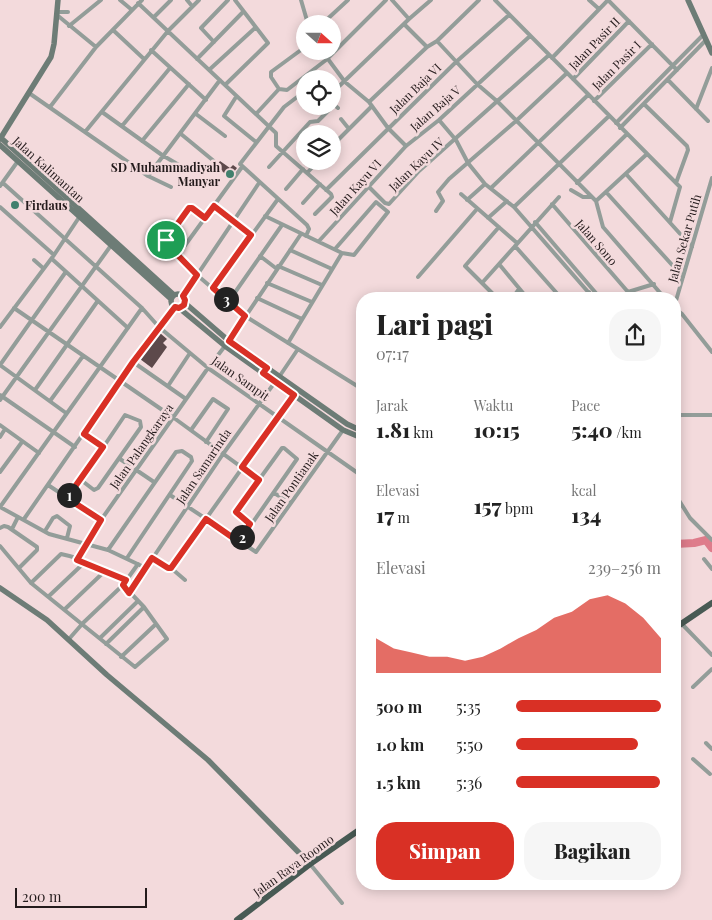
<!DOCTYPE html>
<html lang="id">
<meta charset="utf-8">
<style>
body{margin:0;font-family:"Playfair Display",serif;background:#f6f6f6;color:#222;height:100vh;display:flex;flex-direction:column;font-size:19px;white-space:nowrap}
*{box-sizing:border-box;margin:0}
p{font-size:16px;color:#767676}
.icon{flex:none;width:28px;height:28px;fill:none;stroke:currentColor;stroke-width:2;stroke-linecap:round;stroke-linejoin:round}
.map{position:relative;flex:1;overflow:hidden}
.drawer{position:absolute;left:356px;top:292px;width:325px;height:598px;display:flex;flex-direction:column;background:#fff;border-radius:20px;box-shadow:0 2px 12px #0003}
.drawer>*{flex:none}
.needle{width:32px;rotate:111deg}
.controls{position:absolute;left:296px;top:15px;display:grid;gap:10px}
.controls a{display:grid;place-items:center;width:45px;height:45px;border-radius:50%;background:#fff;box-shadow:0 2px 12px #0003;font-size:25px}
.scale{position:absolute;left:15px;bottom:12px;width:132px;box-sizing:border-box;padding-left:5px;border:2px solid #241b1c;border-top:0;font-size:14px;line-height:18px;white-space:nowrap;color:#241b1c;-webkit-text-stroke:4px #f3dadc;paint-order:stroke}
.pin{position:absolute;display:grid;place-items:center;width:42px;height:42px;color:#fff;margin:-21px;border:2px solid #fff;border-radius:50%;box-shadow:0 1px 5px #0007}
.km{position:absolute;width:25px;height:25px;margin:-12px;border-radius:50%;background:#222;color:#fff;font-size:14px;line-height:25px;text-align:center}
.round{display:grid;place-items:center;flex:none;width:52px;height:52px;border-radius:20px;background:#f6f6f6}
.summary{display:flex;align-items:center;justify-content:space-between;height:85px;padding:0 20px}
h1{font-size:28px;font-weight:800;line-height:38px}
.stats{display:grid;grid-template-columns:repeat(3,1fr);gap:8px;height:85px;padding:5px 20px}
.stats div{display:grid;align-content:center}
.stats b{font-size:21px;font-weight:800}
.stats small{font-size:14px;font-weight:400}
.stats p{font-size:14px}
.chart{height:140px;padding:10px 20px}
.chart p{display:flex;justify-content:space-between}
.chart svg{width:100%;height:90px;margin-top:5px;fill:#d93025;opacity:.7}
.primary-button{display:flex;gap:10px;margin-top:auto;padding:10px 20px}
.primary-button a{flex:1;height:58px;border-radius:20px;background:#d93025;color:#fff;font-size:20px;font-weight:800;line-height:58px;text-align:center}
.primary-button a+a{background:#f6f6f6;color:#222}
ul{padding:0 20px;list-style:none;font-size:16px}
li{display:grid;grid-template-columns:80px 60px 1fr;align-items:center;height:38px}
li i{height:12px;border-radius:6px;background:#d93025}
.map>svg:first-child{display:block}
</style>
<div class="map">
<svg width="712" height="920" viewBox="0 0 712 920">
<rect width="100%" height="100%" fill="#f3dadc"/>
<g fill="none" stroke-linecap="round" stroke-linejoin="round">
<path stroke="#de7c8b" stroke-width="8" d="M675,544L694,543L706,540L712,548"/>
</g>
<path fill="#5d494b" d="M220,161L230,168L233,165L237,168L230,177L216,167Z
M160,333L167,339L163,343L167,347L152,368L140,359Z"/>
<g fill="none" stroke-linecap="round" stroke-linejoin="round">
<path stroke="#939d99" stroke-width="4" d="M120,0L132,10
M187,0L192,6
M301,0L308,24
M392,0L409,19
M495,0L680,187L670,222
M589,0L599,9
M138,3L276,133V146L331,194L332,197L315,214
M57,12H68
M57,15L96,47
M154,17L171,0
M322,24L348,0
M404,24L427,47
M69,26L101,0
M113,30L144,59
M437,41L477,84L498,102L596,201L603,227L662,295L672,299
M214,42L201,28L228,0
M305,47L271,72V77L279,89L287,90L326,60L386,0
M151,50L206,100
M322,51L345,82L369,102L388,128L406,146
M552,58L608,0L677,70
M197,59L243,12
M209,70L255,28
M573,79L629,21
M668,80L708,121
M225,85L268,43L235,0
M305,91L284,107L240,164L307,225L309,229L306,236
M29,93L148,176L171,187
M332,93L409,19L431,0
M236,97L224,116L256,142
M594,101L652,44
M369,102L427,47L437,41L479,0
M332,103L338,108
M644,104L687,146L688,150L676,183
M50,107L96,47L142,0
M696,109L712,68
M102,112L162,155L184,168
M196,114L225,136
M256,114L279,89
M341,119L349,129
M439,120L456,140L468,163L485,184L514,207L589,293
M616,123L704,34
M122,126L170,68
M620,128L706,40
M85,132L168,31L199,0
M181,134L215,162
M142,141L189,84
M332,146L372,106
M269,167L310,122L318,121L329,110
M307,173L318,161
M626,174L692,247
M148,176L220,80
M3,183L142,308L159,327L208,368L362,476
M577,183L627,134
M0,186L18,161
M369,187L385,203L389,204L419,171L549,55
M491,188L588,95
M286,189L303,169
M326,190L456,62L509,15
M571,190L583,197H591
M606,192L683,277
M461,194L517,243
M467,200L485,184
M596,201L647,154
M303,203L320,184
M552,204L628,292
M214,206L251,235
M0,207L54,255
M514,207L609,116
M436,211L443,201L438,192L449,179L516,121L567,73
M265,216L342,253L354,255L388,212L376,202L335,249
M205,218L192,208H189L167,240V244L197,275L245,316L362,389
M488,218L507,201
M535,222L601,299
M319,241L406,146L439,120L530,36
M515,246L562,299
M290,250L332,269
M178,255L242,167
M260,256L277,269
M52,259L128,328
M34,260L43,268
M499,264L528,299
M278,266L322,285
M418,277L477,209
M267,283L312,302
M482,283L559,197
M213,288L278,199
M183,296L259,183
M257,298L302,319
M455,299L457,297L463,299
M498,299L465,266L499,227
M512,299L519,289
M582,299L589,292
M621,299L628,292L654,284
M229,301L282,225
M675,304L712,178
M14,308L174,418L259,480
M675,309L682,314L712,352
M0,327L54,255L80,216
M229,341L301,234
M288,343L342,253
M133,362L186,399
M0,365L65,273
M0,365L66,413
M279,377L298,349
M168,386L190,353
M35,390L97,302
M0,395L75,447
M0,400L112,244
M50,401L83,356
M125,415L140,421L141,427L98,488L94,490L81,480Z
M675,417L681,415H712
M0,425L39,453
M191,430L213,399L228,409L206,442
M84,434L103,447
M0,437L5,429
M282,448H284L297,459L253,522L248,524L236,514L237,510Z
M120,459L154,482
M0,472L22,442
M48,485L101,520
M274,493L291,503
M675,494L690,518L712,540
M170,495L256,552L343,430
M67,498L81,480
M0,507L49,534L108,550L146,568L223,454L275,382
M0,507L142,308
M24,519L133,362L175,307
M0,528L4,526L8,527L37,547V550L19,568
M12,529L18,517
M45,531L53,518L57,516L70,526L67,538
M239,542L250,524
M0,546L31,583L135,667L167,639L144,607L123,585
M108,550L176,452L182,451L191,457L192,461L127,558
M77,559L101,520L208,368L225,346
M152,559L168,568H171L294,395
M704,559L712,569
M171,568L185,580
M31,583L61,554C81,558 117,572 133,586
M133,586L146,568
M49,596L85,562
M65,609L106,570
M681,623L712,655
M100,638L138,601
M69,639L83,623L123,585L138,564
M106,644L144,607
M121,657L156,624
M693,687L712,669
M706,743L712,749
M693,759L710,774
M310,864L342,903"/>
<path stroke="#6d7c76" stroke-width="5.5" d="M688,0L712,53
M0,137L174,295
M0,139L51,57L54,44L58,0
M0,145L171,299
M171 301a7 7 0 1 1 14 0a7 7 0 1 1-14 0Z
M185,303L229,341L347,424L362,431
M179,308L225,346L343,430L362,438
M0,588L47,620L107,675L208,760L310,864"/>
<path stroke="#485a54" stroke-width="6" d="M675,628L712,603
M237,920L310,864L362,828"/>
</g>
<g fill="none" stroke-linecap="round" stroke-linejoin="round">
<g stroke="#fff" stroke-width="10">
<path id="route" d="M214,206L251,235L213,288L245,316L229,341L267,368L263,373L294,395L242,467L259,480L236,512L250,524L239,542L206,519L171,568H168L152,558L129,593L123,585L126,580L77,560L101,520L67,498L103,447L84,434L133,362L175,307L179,308L184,305L185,300L183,296L197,275L167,244L166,240L189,208H192L205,218Z"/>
</g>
<use href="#route" stroke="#d93025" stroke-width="6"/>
</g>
<g fill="#41806d" stroke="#f3dadc" stroke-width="2">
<circle cx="230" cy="174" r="5"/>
<circle cx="15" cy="205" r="5"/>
</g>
<g text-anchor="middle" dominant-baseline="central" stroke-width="5" stroke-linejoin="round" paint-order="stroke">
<g font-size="12" fill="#241b1c" stroke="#f3dadc">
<text transform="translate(594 43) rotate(-46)">Jalan Pasir II</text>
<text transform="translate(616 65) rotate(-45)">Jalan Pasir I</text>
<text transform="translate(415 88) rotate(-44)">Jalan Baja VI</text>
<text transform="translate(435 108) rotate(-41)">Jalan Baja V</text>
<text transform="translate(416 164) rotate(-44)">Jalan Kayu IV</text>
<text transform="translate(49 169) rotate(42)">Jalan Kalimantan</text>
<text transform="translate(355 187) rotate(-48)">Jalan Kayu VI</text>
<text transform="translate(684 238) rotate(-74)">Jalan Sekar Putih</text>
<text transform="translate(597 242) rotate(49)">Jalan Sono</text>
<text transform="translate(241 378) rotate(35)">Jalan Sampit</text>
<text transform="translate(141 446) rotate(-55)">Jalan Palangkaraya</text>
<text transform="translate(203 466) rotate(-56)">Jalan Samarinda</text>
<text transform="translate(291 486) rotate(-55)">Jalan Pontianak</text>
<text transform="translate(293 865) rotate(-36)">Jalan Raya Roomo</text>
</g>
<g font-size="12" font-weight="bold" fill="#241b1c" stroke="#f3dadc" text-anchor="end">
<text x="220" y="167">SD Muhammadiyah<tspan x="220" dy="14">Manyar</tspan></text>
<text x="25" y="205" text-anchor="start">Firdaus</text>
</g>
</g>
</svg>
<div class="controls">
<a><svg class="needle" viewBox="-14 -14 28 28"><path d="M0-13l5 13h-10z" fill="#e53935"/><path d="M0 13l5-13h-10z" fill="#767676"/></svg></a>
<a><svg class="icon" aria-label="locate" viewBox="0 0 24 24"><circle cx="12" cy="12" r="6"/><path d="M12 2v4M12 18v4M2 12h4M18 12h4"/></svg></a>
<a><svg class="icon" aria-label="layers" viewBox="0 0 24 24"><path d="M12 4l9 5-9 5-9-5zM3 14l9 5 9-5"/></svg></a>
</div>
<div class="scale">200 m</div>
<div class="pin" style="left:166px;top:240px;background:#1e9e55"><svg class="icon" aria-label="arrive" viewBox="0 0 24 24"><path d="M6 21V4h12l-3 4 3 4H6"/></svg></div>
<b class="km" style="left:69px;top:495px">1</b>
<b class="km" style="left:242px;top:537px">2</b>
<b class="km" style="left:226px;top:299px">3</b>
<section class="drawer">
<div class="summary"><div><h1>Lari pagi</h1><p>07:17</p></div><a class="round"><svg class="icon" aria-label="share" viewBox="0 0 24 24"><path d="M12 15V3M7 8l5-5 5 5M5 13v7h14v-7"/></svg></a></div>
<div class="stats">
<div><p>Jarak</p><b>1.81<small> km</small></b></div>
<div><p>Waktu</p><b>10:15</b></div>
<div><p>Pace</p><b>5:40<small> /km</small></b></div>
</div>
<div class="stats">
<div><p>Elevasi</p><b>17<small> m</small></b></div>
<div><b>157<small> bpm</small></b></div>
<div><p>kcal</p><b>134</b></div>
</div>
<div class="chart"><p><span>Elevasi</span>239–256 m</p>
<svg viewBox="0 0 160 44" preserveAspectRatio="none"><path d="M0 44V27L10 32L20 34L30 36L40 36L50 38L60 36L70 32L80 27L90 23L100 17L110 14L120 8L130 6L140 10L150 17L160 27V44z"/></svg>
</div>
<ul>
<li><b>500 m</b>5:35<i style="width:100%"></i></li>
<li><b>1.0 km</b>5:50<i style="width:84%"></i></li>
<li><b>1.5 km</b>5:36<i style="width:99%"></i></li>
</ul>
<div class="primary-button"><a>Simpan</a><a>Bagikan</a></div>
</section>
</div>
